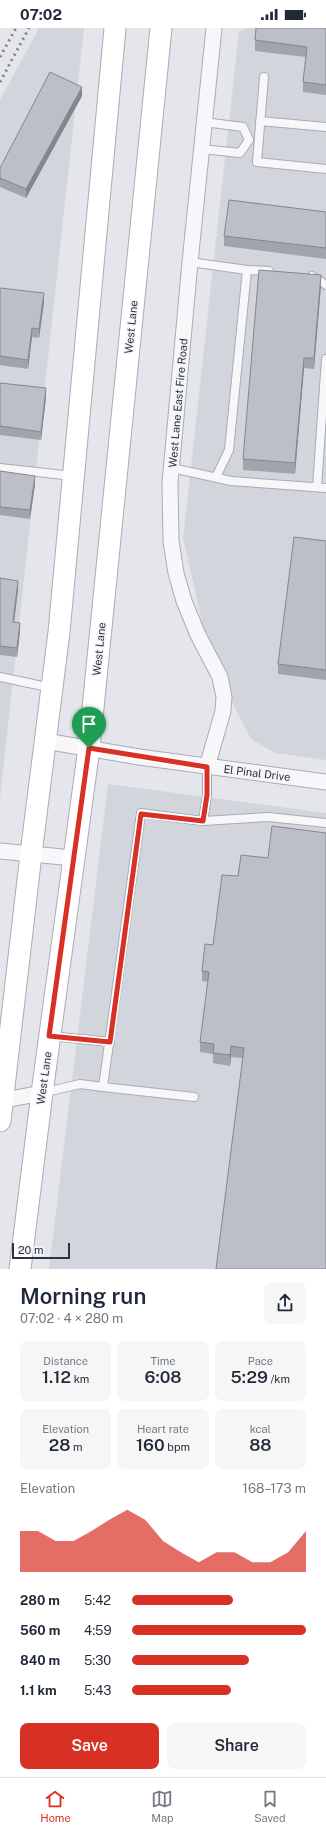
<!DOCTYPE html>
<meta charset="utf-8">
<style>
body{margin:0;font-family:"Public Sans",sans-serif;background:#f6f6f7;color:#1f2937;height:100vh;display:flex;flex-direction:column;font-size:15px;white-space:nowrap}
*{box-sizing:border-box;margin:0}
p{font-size:13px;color:#747a83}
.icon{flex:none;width:22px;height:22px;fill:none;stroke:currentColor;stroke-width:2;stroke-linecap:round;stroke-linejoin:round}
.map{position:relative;height:1241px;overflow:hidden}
.sheet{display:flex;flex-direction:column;background:#fff;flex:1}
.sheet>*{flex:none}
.scale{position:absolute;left:12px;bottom:10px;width:58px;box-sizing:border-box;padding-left:4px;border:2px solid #2d3242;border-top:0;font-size:11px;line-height:14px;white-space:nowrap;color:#2d3242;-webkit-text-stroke:3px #f4f5f8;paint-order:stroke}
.pin{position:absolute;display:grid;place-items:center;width:34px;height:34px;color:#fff;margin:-41px -17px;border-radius:50% 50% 50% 0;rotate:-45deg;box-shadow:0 0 4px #0007}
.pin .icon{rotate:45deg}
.round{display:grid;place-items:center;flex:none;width:42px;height:42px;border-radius:8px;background:#f6f6f7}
.head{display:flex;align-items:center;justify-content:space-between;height:68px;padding:0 20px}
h1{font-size:22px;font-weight:600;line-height:30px}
.stats{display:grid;grid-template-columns:repeat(3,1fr);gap:6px;height:68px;padding:4px 20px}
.stats div{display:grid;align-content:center;border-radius:8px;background:#f6f6f7;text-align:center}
.stats b{font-size:17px;font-weight:600}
.stats small{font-size:11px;font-weight:400}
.stats p{font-size:11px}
.chart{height:112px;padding:8px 20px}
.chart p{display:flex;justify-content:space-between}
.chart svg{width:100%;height:72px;margin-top:4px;fill:#d93025;opacity:.7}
.action{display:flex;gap:8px;margin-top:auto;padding:8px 20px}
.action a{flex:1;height:46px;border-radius:8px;background:#d93025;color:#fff;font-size:16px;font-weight:600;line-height:46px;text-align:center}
.action a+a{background:#f6f6f7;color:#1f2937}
ul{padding:0 20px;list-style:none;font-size:13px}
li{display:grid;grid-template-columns:64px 48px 1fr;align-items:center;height:30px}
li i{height:10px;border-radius:5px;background:#d93025}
.status{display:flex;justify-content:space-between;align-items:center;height:28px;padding:0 20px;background:#fff;direction:ltr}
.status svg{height:11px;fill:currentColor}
.tabs{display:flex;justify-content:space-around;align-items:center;height:56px;border-top:1px solid #e0e1e3;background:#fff;font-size:11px;color:#747a83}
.tabs a{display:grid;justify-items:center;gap:2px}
.tabs .on{color:#d93025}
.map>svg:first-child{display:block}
</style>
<div class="status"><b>07:02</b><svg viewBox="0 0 49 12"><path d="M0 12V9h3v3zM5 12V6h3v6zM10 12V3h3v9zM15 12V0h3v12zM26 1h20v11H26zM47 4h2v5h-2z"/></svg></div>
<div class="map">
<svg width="326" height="1241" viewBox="0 0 326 1241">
<rect width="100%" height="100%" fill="#e4e6eb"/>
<path fill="#d3d5dc" d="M39,0H84L0,771V72Z
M247,0H326V732L275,725L251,711L211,633L183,510L239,4Z
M108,756L326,785V1241H49Z"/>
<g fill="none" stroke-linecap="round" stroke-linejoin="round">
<g stroke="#a9acb5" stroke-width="10">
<path id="lane" d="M264,49L257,134L326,141
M260,93L326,99
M201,121L240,125L249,112L243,99L204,94
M190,234L247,242L229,422L216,449
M247,242L269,243
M312,248L326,257
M0,440L73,448
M172,440L231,453L326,460
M317,459L326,331
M0,649L52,660
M203,793L268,789L326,795
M51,1008L110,1014
M42,1065L80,1056L103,1059
M194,1069L103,1059L141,785L203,793L207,767V739"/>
</g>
<g stroke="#a9acb5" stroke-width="17">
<path id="street" d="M45,713L139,729L326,754
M207,739L223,683L224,669L220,649L198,607L184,573L176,545L171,513L170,455L190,234L214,0
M0,823L73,830
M0,1073L42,1065"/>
</g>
<g stroke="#a9acb5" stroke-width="23">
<path id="secondary" d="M0,1093L31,826L59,604L115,0
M20,1241L42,1065L89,720L161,0"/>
</g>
<use href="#lane" stroke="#f7f7f9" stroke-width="8"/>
<use href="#street" stroke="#f7f7f9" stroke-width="15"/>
<use href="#secondary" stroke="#fff" stroke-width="21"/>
<path stroke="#7f8493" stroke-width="3" stroke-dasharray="2 4" stroke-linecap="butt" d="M0,29L16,0
M0,54L29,0"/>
</g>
<path fill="#a2a4ab" d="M326,0V67L303,64V54L306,29L255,23V12Z
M82,68L26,170L0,159V140Z
M326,184V231L224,218V208Z
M321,257L314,341L304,340L295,446L243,442V431Z
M0,260L44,274L39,310L32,309L28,341L0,337Z
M0,355L46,369L41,412L0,407Z
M0,443L35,456L30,491L0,487Z
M326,513V652L278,646V636Z
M0,550L18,561L14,594L20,603L17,629L0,627Z
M268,830L243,1030L231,1029L230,1038L213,1035V1026L200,1024V1014L208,954L202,953V943L213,917L238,848Z"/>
<path fill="#84868b" d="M82,59V68L26,170V161Z
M321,247V257L314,341V330Z
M44,265V274L39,310V301Z
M32,300V309L28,341V332Z
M304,330V340L295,446V435Z
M46,360V369L41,412V404Z
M35,448V456L30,491V482Z
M18,553V561L13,603V594Z
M20,595V603L17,629V620Z
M231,1018V1029L230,1038V1027Z"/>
<path fill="#bcbfc7" stroke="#84868b" d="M256,0H326V57L303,54L307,19L255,12Z
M50,44L82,59L26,161L0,150V140Z
M229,172L326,184V220L224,208Z
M259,242L321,247L314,330H304L295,435L243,431Z
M0,260L44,265L39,301L32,300L28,332L0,328Z
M0,355L46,360L41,404L0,398Z
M0,443L35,448L30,482L0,479Z
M294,509L326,513V642L278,636Z
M0,550L18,553L13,594L20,595L17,620L0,618Z
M272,798L326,805V1241H216L244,1020L231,1018L230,1027L213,1025L214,1016L200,1014L209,944L202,943L205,916L213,917L222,847L238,848L241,827L268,830Z"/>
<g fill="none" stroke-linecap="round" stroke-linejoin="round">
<g stroke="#fff" stroke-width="8">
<path id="route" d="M89,720L207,739V767L203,793L141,786L110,1014L49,1008Z"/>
</g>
<use href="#route" stroke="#d93025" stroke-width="5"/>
</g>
<g text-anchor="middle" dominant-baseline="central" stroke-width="3.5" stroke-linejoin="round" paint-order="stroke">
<g font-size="11" fill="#2d3242" stroke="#f4f5f8">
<text transform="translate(131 299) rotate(-84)">West Lane</text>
<text transform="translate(178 375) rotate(-85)">West Lane East Fire Road</text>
<text transform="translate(99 621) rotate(-84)">West Lane</text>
<text transform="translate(257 745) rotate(7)">El Pinal Drive</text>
<text transform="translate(44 1050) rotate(-82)">West Lane</text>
</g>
</g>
</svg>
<div class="scale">20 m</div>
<div class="pin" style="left:89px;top:720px;background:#1e9e55"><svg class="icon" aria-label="arrive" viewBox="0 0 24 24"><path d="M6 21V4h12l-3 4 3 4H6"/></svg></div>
</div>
<section class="sheet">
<div class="head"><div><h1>Morning run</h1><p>07:02 · 4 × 280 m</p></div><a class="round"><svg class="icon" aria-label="share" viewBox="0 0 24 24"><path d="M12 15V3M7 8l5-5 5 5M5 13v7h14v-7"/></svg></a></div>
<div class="stats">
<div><p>Distance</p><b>1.12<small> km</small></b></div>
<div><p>Time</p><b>6:08</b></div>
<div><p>Pace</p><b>5:29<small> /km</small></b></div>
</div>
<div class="stats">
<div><p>Elevation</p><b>28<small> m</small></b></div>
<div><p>Heart rate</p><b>160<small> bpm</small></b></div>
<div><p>kcal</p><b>88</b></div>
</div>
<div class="chart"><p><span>Elevation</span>168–173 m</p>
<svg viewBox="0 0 160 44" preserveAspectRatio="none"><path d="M0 44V19L10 19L20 25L30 25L40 19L50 12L60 6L70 12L80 25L90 32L100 38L110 32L120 32L130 38L140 38L150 32L160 19V44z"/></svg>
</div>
<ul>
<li><b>280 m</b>5:42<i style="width:58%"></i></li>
<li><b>560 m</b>4:59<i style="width:100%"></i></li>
<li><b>840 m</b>5:30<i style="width:67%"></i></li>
<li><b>1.1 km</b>5:43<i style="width:57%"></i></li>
</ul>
<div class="action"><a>Save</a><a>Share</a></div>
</section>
<nav class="tabs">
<a class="on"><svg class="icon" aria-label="home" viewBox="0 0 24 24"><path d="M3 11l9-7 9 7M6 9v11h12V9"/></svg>Home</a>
<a><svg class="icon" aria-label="map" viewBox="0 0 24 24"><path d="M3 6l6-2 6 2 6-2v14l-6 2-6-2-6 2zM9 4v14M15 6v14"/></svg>Map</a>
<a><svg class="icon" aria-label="saved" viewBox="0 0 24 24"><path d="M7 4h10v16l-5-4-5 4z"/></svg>Saved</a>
</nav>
